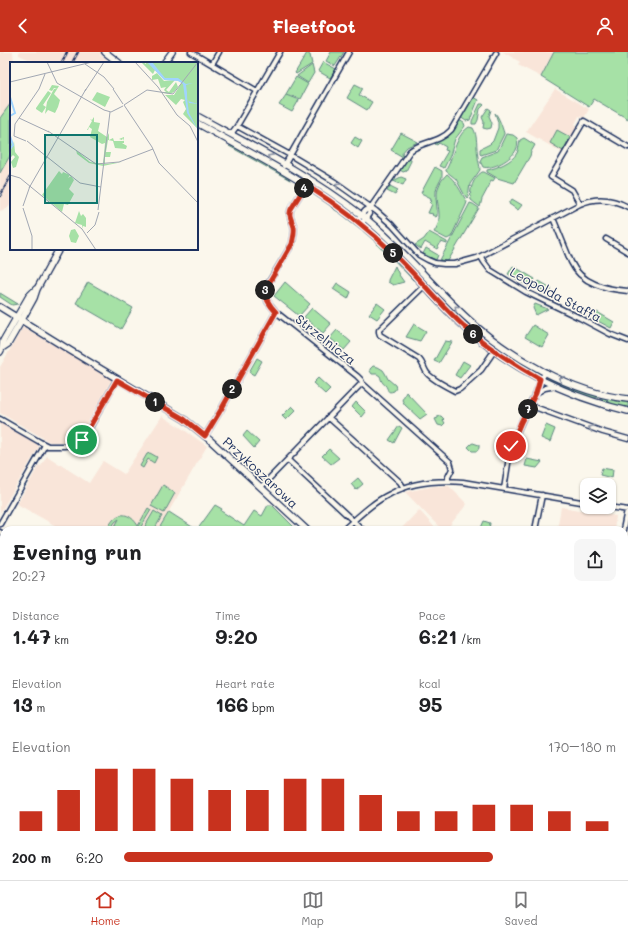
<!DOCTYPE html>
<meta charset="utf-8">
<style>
body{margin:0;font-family:Mali,sans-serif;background:#f6f6f6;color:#202124;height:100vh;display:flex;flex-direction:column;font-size:15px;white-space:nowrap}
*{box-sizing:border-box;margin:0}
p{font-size:13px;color:#757577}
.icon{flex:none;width:22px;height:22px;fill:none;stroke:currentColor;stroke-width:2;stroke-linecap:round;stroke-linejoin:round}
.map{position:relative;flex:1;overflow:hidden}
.side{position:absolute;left:0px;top:474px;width:628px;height:354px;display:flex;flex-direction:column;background:#fff;border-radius:12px 12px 0 0;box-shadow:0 1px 3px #0004}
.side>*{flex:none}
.fabs{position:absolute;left:580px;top:426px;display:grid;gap:8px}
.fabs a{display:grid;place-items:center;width:36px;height:36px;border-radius:8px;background:#fff;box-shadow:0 1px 3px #0004;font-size:20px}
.pin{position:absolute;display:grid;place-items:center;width:34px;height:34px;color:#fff;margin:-17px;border:2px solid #fff;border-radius:50%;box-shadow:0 1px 4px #0007}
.km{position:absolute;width:20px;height:20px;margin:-10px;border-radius:50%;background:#222;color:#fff;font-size:11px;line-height:20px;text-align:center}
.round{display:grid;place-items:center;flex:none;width:42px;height:42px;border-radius:8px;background:#f6f6f6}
.overview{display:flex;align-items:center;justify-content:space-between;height:68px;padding:0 12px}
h1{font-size:22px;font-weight:700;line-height:30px}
.stats{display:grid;grid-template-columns:repeat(3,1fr);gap:6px;height:68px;padding:4px 12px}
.stats div{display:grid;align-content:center}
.stats b{font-size:20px;font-weight:700}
.stats small{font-size:11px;font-weight:400}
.stats p{font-size:11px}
.chart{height:112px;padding:8px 12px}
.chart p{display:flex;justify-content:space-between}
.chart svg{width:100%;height:72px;margin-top:4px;stroke:#c8321e;stroke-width:6}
ul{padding:0 12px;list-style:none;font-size:13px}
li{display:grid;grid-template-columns:64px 48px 1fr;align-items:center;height:30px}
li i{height:10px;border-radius:5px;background:#c8321e}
header{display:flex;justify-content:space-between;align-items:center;height:52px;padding:0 12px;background:#c8321e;color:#fff;font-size:18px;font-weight:700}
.menu{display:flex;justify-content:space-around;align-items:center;height:56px;border-top:1px solid #e0e0e0;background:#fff;font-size:11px;color:#757577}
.menu a{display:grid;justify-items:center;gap:2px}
.menu .selected{color:#c8321e}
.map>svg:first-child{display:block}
</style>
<header><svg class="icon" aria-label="back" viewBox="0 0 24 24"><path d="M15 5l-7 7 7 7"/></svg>Fleetfoot<svg class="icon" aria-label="person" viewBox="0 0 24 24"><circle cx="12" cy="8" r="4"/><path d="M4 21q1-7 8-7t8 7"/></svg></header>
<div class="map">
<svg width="628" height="828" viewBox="0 0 628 828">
<rect width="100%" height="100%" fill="#fbf7ec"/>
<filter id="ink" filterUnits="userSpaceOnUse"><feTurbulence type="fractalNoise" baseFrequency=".025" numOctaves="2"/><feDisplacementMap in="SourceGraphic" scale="8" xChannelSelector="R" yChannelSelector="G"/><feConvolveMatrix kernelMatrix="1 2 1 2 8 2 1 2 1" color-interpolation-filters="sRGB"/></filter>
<g filter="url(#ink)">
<path fill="#f9e5d9" d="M0,0H13L14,11H11V55L0,68Z
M19,0H102L100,3L107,7L106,9L109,11H38L19,3Z
M503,0H554L541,25L518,13L520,10Z
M555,37L589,57L584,66L579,64L575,72L579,75L563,101L526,80Z
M11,100V152L9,155L0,159V121Z
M23,275L112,327L82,384L70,390H50L0,361V315Z
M162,364L180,375L207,394L158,478H63L17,452L39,413L41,414L47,404L89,431L103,409L124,422Z
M0,370L36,391L39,395L0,461Z
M435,434H449L467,452L446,478H442L405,440Z
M561,455L616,464L614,478H557Z
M419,458L437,478H400Z
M0,486L4,489V509L0,517Z"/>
<path fill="#a6e1a6" stroke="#608882" d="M331,0H344L335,14L326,9Z
M554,0H628V67L594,47L589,55L541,25Z
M307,1L310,3L312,12L296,22L295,21Z
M323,10L336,17L330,26L318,19Z
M312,13L314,21L308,31L297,24Z
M296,25L308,32L300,47L286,42Z
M355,32L363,36L359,43L372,50L367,58L347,46Z
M286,43L299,48L292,60L279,53Z
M473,45L478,48L470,68L466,69L460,65Z
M11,51V102L0,121V66Z
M480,52H483L484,53L480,57L478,68L476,72H472V69Z
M488,56L491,58L489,64L492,71L491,76L487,77L483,76L484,70L482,65Z
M495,61C499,65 502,75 504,81V82L496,98L481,103L480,102V97L490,92L493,89L498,76V70Z
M459,68L464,71L465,74L455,87L450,104L444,116L439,114L448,99L445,98L446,95L439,91L437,93L435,92C438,88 443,88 447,85C452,80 456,74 459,68Z
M469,75L473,76C478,84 476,95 478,105C478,109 480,113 480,118L470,132L468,145L467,146L464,142L456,127L446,119V118C448,114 450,110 451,106C456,94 458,82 469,75Z
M557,78L570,85L563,99L550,91Z
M401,81L418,90L407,95L402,101L403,105L391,98Z
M506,82L513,83L517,86C518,90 518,94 516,98C512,107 492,118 483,115L480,109L482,105L498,99Z
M355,85L362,89L358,96L351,91Z
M524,86L535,93L531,100L530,104L514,131L497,126L487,120V118C497,116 512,110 517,101C519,97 519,92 520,88Z
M234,87L281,113V116L234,89Z
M229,94H233L235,95L292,127L290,128Z
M408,106L411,107V109L406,119L403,120L400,118Z
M435,115L442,119C442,119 442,125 442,125C440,130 437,133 436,138C435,147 438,155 437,164L436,165L432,163L433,162L428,161L432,152L430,151L432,149L430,148L431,146L421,141Z
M285,116L326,140L358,164L357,166L285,117Z
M482,120H484L495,126L493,129L491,128L489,134L482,147L480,155L471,148C469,138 473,126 482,120Z
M447,122C456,129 461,140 467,150L466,153L451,185L447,187L434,180C445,164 434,150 438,136C440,130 443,126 447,122Z
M401,125L406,127L403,133L393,129Z
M390,134L398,138L395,143L387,139Z
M307,137H309L320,144L362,176L361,177L340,161L332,156L331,154L310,140L307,139L306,138Z
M512,147L522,153L518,158L509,152Z
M470,151L473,152L479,156L448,209L440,208Z
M365,170H366L390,191L460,263L542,321L540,324L525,316L492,294L461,269L364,171Z
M364,177L391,202L390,203H389L378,194L377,191L363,179Z
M429,180L447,190V192L441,190L437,197L425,190L421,197L415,193L424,187Z
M426,196L438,203L436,208L423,202Z
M393,207H395L398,208L414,228H413Z
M395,214L399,223L404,230L393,233L388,230V228Z
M513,214L535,227L530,235L508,222Z
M539,229L551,236V240L534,236Z
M88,230L133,256L121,277L76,251Z
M285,230L310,252L299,264L274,244Z
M337,231L351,240L348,247L333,237Z
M0,241L18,252L12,253L0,245Z
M377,251L385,257L377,267L369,262Z
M535,252L548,257L536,263L533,256Z
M312,256L331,272L323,281L304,265Z
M597,260L614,270L611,276L594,267Z
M414,272L426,279L420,289L406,285Z
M533,273L549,283L542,295L525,285Z
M337,278L351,290L344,298L330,286Z
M445,289L452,290L439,311L434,309Z
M257,306L262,309L254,323L249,320Z
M463,309L470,313L460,326L455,323Z
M373,314L378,315L383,318L385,321L388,327L395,333L396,336L394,339C386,342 389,337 385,333C385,332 383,332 383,331C381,329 381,326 380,324L377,322H372L370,319V317Z
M545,324L565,333L600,344L596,346H591L579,342L543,326Z
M318,326L330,337L325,342L313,331Z
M406,340L427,362L420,367L405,353L402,348Z
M604,345L628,349V357L598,348Z
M356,350L366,360L362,365L352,355Z
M292,354L296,358L286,368L282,364Z
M438,364H441L444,367L443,368L445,371L442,374L438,373L435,367L438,366Z
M546,373L555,377L550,390L541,386Z
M399,374L402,376L394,391L389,388Z
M247,379L259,390L254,396L243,384Z
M473,391L479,393V396L477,399H472L468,395L471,392Z
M329,397L339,406L331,412L322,404Z
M150,401L157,405L154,411L148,407L143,416L140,414L147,402Z
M527,407L542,410L537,416L525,414Z
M602,416L613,418L612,426L600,423Z
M358,426L363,432L356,438L351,432Z
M163,433L175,441L164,461L151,454Z
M215,453L222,457L221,459L244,474L254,459L262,464L268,453H272L297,478H158L169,460L197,478Z
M148,456L151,458L139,478H134V476L133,478H113L119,467L115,470L110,478H107C109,474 111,470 114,467C123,458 133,465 138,474Z
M154,459L162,464L154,478H147L144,476Z
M484,469L490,471L489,478H480Z
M624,625H628V673H624Z
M4,679V765L0,762V684Z
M76,824H229L226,828H80Z
M247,824H289L287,828H253Z
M470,824H507L505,828H468Z"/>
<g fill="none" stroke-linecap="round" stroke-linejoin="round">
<g stroke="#1b2f5e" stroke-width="7">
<path id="street" d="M191,0L257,39
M212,12L219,0
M237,74L290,103L335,130L376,159L392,173L419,203L428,208L435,211L444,212H455L477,206L580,152C596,145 613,147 628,155
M231,82L237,74L280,0
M284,114L349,0
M580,152L572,138L551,125L584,69L628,95
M553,166L571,210C581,232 606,237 628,239
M357,168L365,159L371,155L410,99C423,89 439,91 451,78L496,1
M361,172L369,162L370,155
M606,187L628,200
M481,205L484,210L490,218L526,240L580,266L610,282L628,289
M424,234L379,278V280L380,283L419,307C423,311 424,317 427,321C433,328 447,335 455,339L460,337L481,318L494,299
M276,260L357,324L361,328L362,331L450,410L452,417L448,425V429
M536,341L545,336L556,334
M529,353L603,380L628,387
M328,365L400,430L404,436
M0,367L40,390L48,394H64L73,393L80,390L84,386L117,327
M205,384L222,356L276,260L268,250L264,239L266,235L292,192C293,186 295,181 294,175C292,168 288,164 291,157L306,133
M288,408L363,478
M261,435L362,331
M504,437L510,399L513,389L529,353L536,341L541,327L546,320
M609,455L628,458
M0,472L45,393
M343,478C358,465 373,450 390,442C412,430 438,428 463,430L587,451
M535,478L542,443
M623,478L627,458
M0,480L4,483
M0,531L4,524
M624,532L628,533
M0,545L4,548
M0,594L4,597
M0,642L4,638
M624,774L628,768
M624,822L628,824
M335,824L342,828
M236,828C239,825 243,826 246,828
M289,828L291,824
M368,828L370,824
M405,828L406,824
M571,828L572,824"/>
</g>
<g stroke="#1b2f5e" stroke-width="8">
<path id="secondary" d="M105,0L119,11
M164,11L172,0
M197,64C252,94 310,123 360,162C400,193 431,233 468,267C509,305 572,341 628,347
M197,71C252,102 309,130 357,169C375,183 391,198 406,214C423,232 439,251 456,267C504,313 564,344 628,359
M0,255L71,299L184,367L211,389L307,478
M2,296L3,289L29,244L36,237
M0,300L2,296L8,292L19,273L34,246L37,237L59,197
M624,621H628
M0,773L4,776
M62,824L67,828"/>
</g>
<use href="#street" stroke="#fbf7ec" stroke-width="4"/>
<use href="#secondary" stroke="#fbf7ec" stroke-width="5.5"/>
<g stroke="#1b2f5e" stroke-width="2.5">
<path id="rail" d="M62,11L67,0
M72,11L78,0
M0,144L11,124"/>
</g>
<use href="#rail" stroke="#fbf7ec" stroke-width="1" stroke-dasharray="3" stroke-linecap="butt"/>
</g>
<defs><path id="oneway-chevron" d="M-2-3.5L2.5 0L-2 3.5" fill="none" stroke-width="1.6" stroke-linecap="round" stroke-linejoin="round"/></defs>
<g stroke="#8b93a5">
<use href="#oneway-chevron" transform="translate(270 105) rotate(-151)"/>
<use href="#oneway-chevron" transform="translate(338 133) rotate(-145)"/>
<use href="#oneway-chevron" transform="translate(457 256) rotate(-135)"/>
<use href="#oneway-chevron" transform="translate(561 327) rotate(-157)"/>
<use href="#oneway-chevron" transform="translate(591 376) rotate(-160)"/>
</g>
</g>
<g fill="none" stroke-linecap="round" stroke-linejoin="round" filter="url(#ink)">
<g stroke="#fff" stroke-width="8">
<path id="route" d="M82,388L117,328L184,367L205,384L222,356L276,260C270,254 265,246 265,238L292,192C293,186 295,181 294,175C292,168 288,164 291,157L306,133C338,153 368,176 395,203C420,227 441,254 467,277C490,297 515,313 540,327L536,341L521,370L511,394"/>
</g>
<use href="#route" stroke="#c8321e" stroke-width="5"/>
</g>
<g text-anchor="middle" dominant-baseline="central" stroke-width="3" stroke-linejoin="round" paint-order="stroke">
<g font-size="13" fill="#1b2f5e" stroke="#fbf7ec">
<text transform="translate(556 242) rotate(28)">Leopolda Staffa</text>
<text transform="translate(326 287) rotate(38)">Strzelnicza</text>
<text transform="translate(261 420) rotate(43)">Przykoszarowa</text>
</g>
</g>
<g transform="translate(10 10)">
<rect width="188" height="188" fill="#fbf7ec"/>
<path d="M125,0H133L136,2V0H188V67L173,52L176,47L173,40L175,38L171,37L166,43L155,33H164L172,20L165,18L156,28L159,30L166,20L168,25L164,30L160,32L153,31L152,30H156L154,28L156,25L151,26L148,17L142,18V14L147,11L154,19L163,18H155L145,8L143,12L131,0ZM42,23L49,24L44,32L50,38L48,45L45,51L38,48L35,52L37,40L44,27H47L44,26L42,29L39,28ZM38,29L41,31L33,43L36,45L32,51L26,47V46ZM87,30L100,35L95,45L82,38ZM84,55V60L90,61L88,69L97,75L99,71V78L103,76L104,79H114L113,76L112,78L109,77L114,75V81H112L117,84L116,87L105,86L103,79L98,78L96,90H101L100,95H95V102L112,100L93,104L79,101L67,92L66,88L80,100L93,102L95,81L92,82L80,75L82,67L79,65L78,68H77L82,59L80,57L82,58ZM0,75L3,83L4,79L5,90L9,95L6,105L3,106L1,100L5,95L3,93L0,96V88L3,84L0,86ZM49,109L52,112L53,110L60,113L58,116L61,114L64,118L59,127L64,132L58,143L54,142L52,150L32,133ZM69,149L71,154L73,152L76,156V165L73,164V167L72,163L65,161ZM65,167L69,174L66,181L61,180L59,174L61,168Z" fill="#a6e1a6"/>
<path d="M137,0H142L155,16H168L176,22L183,21L176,23L178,39L188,42L179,41L178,38L177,31V36L179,51L188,68L177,51L173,22L168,19L154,18Z" fill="#a0d4fe"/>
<path fill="none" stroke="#a0d4fe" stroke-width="2" d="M0,35L5,51L0,54M0,74L3,83L0,87"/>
<path fill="none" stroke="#a1a7b3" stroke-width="1" d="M37,0L47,21L94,48L101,50L113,44M125,0L148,25L167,53L180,64L188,80M75,2L94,15L104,27M0,20L82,0M103,27L113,42M75,29L94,0M114,43L137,28L163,32L188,0M114,43L142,85L149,101L188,141M9,56L39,70M38,69L86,102L109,100L143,87M4,74L5,62L29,27L35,12M4,74L16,79M17,79L70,121L91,125M0,113L10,116L72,167L86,188M19,126L76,27M13,144L20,124M13,146L22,174V188M88,148L100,50M77,171L85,163L89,150"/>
<path fill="#0f766e" fill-opacity="0.15" stroke="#0f766e" stroke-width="2" d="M35,73H87V141H35Z"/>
<rect width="188" height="188" fill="none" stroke="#1b2f5e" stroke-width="2"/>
</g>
</svg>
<div class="fabs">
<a><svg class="icon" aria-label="layers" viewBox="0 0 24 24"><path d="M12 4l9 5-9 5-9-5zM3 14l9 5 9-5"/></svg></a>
</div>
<div class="pin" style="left:82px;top:388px;background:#1e9e55"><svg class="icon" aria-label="arrive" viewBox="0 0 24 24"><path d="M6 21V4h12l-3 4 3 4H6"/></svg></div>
<div class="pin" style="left:511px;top:394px;background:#d93025"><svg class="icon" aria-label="check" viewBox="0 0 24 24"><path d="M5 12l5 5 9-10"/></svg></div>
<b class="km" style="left:155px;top:350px">1</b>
<b class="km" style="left:232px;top:337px">2</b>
<b class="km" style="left:265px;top:238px">3</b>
<b class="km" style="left:304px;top:136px">4</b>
<b class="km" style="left:393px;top:201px">5</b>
<b class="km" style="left:473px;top:282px">6</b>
<b class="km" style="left:528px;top:357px">7</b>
<section class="side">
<div class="overview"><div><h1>Evening run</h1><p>20:27</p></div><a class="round"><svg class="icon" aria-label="share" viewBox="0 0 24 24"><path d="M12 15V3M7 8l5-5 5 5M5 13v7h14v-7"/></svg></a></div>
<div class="stats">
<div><p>Distance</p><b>1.47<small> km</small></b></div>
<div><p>Time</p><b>9:20</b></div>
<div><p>Pace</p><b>6:21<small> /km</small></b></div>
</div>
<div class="stats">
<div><p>Elevation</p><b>13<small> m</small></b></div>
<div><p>Heart rate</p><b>166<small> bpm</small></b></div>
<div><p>kcal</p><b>95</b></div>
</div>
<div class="chart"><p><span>Elevation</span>170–180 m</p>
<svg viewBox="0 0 160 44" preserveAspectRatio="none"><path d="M5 44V32M15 44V19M25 44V6M35 44V6M45 44V12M55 44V19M65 44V19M75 44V12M85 44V12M95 44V22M105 44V32M115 44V32M125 44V28M135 44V28M145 44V32M155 44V38"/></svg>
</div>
<ul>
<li><b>200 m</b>6:20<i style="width:75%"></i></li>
</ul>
</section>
</div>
<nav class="menu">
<a class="selected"><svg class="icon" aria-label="home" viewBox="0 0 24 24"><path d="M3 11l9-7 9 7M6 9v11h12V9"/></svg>Home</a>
<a><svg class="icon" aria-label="map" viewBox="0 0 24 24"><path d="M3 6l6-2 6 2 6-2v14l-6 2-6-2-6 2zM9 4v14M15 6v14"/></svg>Map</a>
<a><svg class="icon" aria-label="saved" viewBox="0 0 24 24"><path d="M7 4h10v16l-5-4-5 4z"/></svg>Saved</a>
</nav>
